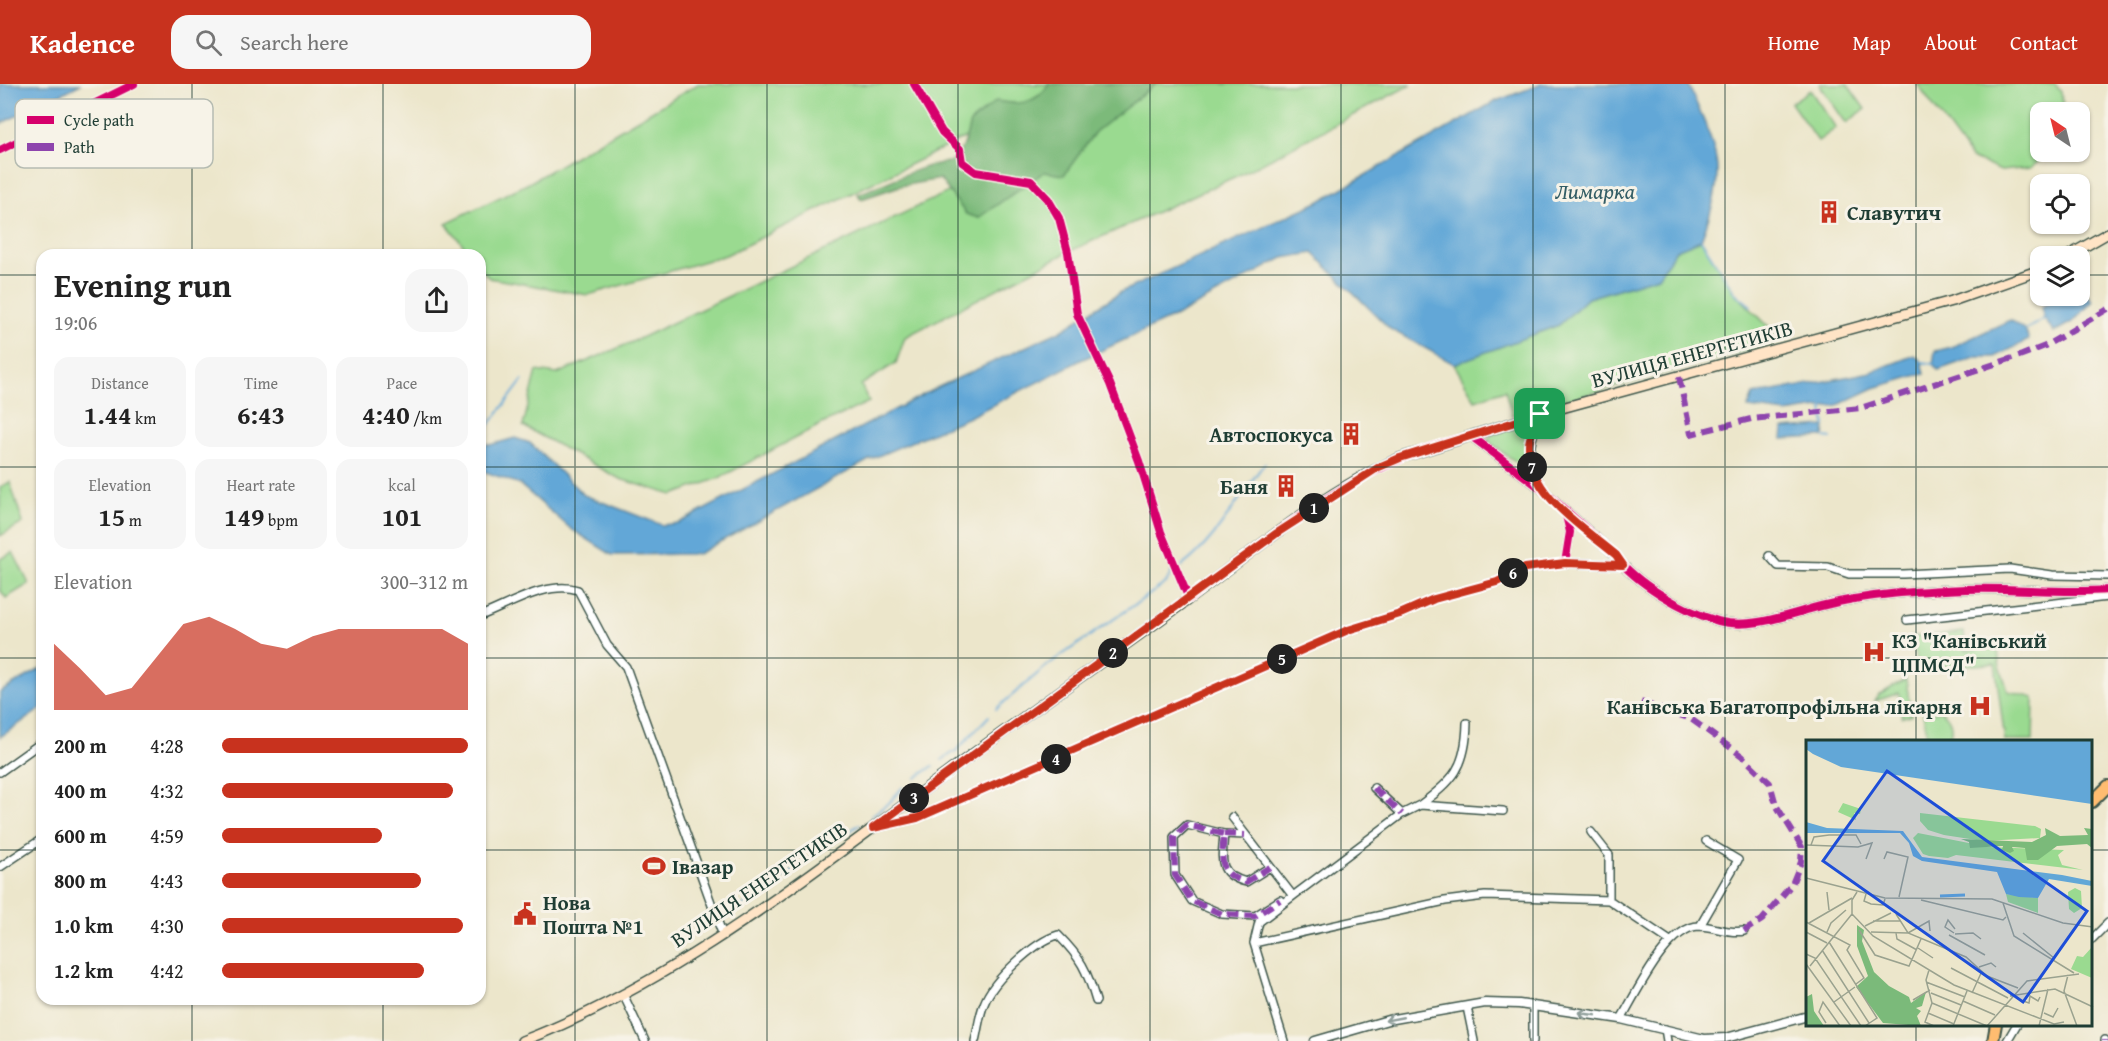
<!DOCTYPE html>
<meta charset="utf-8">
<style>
body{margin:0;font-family:"Gentium Book Plus",serif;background:#f6f6f6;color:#222;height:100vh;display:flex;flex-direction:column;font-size:22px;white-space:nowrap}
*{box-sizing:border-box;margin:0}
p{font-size:20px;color:#767676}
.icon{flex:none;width:33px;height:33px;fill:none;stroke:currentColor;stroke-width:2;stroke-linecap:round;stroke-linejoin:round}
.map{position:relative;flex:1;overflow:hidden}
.side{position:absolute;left:36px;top:165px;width:450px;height:756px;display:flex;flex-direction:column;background:#fff;border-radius:18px;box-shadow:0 2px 4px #0004}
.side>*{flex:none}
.needle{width:39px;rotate:325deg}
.tools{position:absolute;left:2030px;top:18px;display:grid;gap:12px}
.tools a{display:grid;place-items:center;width:60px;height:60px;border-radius:12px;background:#fff;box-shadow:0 2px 4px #0004;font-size:30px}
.pin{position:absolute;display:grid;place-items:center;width:51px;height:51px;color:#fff;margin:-26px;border-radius:12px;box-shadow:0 3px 9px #0006}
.km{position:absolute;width:30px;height:30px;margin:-15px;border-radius:50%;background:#222;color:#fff;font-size:16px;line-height:30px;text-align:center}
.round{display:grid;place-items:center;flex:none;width:63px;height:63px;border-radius:18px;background:#f6f6f6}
.head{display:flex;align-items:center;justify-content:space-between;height:102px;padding:0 18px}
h1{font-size:33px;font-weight:600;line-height:45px}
.stats{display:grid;grid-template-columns:repeat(3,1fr);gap:9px;height:102px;padding:6px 18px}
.stats div{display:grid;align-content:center;border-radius:15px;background:#f6f6f6;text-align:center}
.stats b{font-size:26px;font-weight:600}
.stats small{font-size:16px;font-weight:400}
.stats p{font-size:16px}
.chart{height:168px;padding:12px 18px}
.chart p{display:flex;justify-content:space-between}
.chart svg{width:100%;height:108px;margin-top:6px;fill:#c8321e;opacity:.7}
ul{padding:0 18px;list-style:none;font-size:20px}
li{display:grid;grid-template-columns:96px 72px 1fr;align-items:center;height:45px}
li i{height:15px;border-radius:8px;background:#c8321e}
header{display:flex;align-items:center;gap:36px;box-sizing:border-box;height:84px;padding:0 30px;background:#c8321e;color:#fff}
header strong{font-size:28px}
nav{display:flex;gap:33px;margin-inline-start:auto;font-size:21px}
.search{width:420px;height:54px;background:#f6f6f6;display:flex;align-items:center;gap:15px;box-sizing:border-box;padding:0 21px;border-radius:18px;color:#767676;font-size:22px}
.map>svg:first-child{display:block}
</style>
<header>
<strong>Kadence</strong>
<div class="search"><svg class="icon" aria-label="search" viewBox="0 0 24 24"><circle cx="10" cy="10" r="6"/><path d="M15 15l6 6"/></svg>Search here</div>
<nav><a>Home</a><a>Map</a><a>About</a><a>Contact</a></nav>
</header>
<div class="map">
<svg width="2108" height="957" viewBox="0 0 2108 957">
<rect width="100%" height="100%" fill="#f7f3e8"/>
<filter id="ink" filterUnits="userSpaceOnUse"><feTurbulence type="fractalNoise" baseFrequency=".0167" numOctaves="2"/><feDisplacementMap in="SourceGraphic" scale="12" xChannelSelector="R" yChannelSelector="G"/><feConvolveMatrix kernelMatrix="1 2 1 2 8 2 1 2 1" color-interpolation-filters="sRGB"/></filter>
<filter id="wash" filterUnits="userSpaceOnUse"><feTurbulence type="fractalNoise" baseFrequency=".008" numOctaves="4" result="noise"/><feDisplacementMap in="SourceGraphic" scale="24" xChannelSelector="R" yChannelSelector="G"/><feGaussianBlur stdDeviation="1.35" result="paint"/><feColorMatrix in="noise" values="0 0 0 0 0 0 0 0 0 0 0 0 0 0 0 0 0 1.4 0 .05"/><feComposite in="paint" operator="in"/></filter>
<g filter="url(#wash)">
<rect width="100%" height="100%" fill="#ece6cb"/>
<path fill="#9ada90" stroke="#5c8c62" stroke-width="1.5" d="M698,0H1061L1031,21L726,171L588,211L489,194L480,183V171H471L446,139L529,99Z
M1153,0H1412L1241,90L1068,168L905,253L896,279L861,301L869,318L822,340L719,394L673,411L620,395L523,342L537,287L557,290L630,259L1104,34Z
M1819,0H1847L1865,25L1846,39Z
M1917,0H2055L2061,8L2065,28H2040V68H2051L2030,84L2001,87L1971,74Z
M1810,6L1836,44L1818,57L1791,19Z
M1701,156L1734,208L1773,247L1777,258L1512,331L1505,306L1475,316L1454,280L1559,241L1588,214L1657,193L1676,166Z
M1531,339L1525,372L1529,387L1487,357L1491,351Z
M10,398L23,439L0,452V403Z
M13,468L29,500L6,514L0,506V475Z
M1964,548L1966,566L1998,562L1999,579L2008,607L2034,614L2033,657H2005L1995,580L1919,583L1911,553Z
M1906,595L1911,631L1902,633L1899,609L1875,617L1879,611Z
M1942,627C1950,634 1953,641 1950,652L1943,657H1928L1923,629Z"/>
<path fill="#7bba7a" stroke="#4d7c57" stroke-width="1.5" d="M1049,0H1156L1095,48L1064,91L1044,88L978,134L966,130L940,95L900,102L861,115L858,110C884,101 926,78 951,78L964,61L970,39L996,17C1017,21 1036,21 1049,0Z"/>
<path fill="#62a7d7" stroke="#407286" stroke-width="1.5" d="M0,0H81L0,40Z
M1542,0H1688C1718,70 1729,82 1701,156L1676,166L1658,193L1588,214L1559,241L1454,280L1390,245L1313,169L1283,174L1180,230L1081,276L969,333L871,375L698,470L612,471L571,445L519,400L480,386V358L490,361L515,354L530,359L584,411L662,441L679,439L934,305L1060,247L1121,208L1318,118L1496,17Z
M2085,208L2093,217L2074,237L2054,248L2044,235L2041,223L2058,215Z
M2010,236L2025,246L2029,256L1995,273H1975L1938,286L1933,280L1935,267L1952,263Z
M1915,271L1922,278L1925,289L1874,304L1838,321L1786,329L1748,324L1753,311L1871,288Z
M1825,342L1824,353L1782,355L1783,345Z
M42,584V624L0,653V608Z"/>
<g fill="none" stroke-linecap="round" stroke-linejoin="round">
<path stroke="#62a7d7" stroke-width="2" d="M1701,156L1734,208L1751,222
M2025,246L2044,235
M1922,278L1933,280
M1823,323L1825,342
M480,353L523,296
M1824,353L1831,354
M1182,482C1217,456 1238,413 1265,379
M996,625L1049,580L1166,499L1172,488
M942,676L957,666L989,632
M916,694L933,682
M871,732L889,719L903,703
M728,832L860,740"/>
</g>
</g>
<g filter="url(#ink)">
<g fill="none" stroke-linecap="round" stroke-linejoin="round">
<g stroke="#3e564b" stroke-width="10">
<path id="minor" d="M1769,472L1778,482L1828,483L1849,490H1903L2010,485L2052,491L2108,492
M1565,479L1623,481
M480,532C509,521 548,496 578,506L607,561L626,583L722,849
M1907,536L2108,513
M0,688L42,658
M1374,704L1402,730
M1420,721C1454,696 1466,683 1467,639
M1232,733L1293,812L1259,838L1254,859
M875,744L917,734L1348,546L1400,530L1434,515L1497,498L1517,486L1565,479L1570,448L1565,427
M1591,748L1609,771V816
M1224,750L1245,751
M0,783L42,755
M1270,783L1246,798C1217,790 1222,776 1224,750L1187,741L1174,753L1175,791L1192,817L1222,830L1255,832L1280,816
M1293,812L1402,730L1420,721L1503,727
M1609,816L1670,857
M1700,842L1738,776L1706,757
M2092,855L2108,839
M1254,859L1445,817L1485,812L1609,816
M1254,859L1284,957
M623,910L645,957
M1533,922V957
M1467,923L1474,957
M1621,935C1636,910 1667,843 1699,842C1714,842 1728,850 1744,847
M1665,945L1667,957
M2105,956V957
M975,957C978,945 979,932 984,920C993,896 1034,858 1058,851C1081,874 1087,886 1096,917
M2007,957L2017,940"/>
</g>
<g stroke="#3e564b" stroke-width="11">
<path id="tertiary" d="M1540,330C1528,360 1525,373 1541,403
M1471,352L1543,406L1615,471C1635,499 1685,528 1718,537C1751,546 1789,530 1821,522C1867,510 1919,507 1966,505C2014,503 2060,510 2108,506
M1315,957L1388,936L1485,919L1519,920L1621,935L1704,955L1726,954L1808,932"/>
</g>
<g stroke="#3e564b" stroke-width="12">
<path id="secondary" d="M2068,172L2108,149
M522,957C676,899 816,785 947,689C1027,630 1109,573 1189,515C1256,465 1323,408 1400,374L1540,330L1952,217L2040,186"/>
</g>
<g stroke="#3e564b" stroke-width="14">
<path id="primary" d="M2092,718L2108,702
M1993,957L1996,940"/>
</g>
<use href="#minor" stroke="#fff" stroke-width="7"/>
<use href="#tertiary" stroke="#fff" stroke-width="8"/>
<use href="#secondary" stroke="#ffe4c6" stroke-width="9"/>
<use href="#primary" stroke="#febc70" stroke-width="10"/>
<path stroke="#8e44ad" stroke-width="6" stroke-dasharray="12 6" stroke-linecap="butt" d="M1679,293L1691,350L1751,335L1861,324L2022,271L2045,262L2108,225
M1641,618L1691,635L1742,672L1770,699L1776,721L1802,763L1801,778L1792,800L1762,836L1744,847
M1374,704L1402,730
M1224,750L1245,751
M1270,783L1246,798C1217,790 1222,776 1224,750L1187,741L1174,753L1175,791L1192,817L1222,830L1255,832L1280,816
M2105,956V957"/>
<g stroke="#f7f3e8" stroke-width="11">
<path id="cycleway" d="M914,0L942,48L960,65L962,78L976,88L1031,97L1048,115L1059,134L1068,168L1077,230L1110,300L1139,377L1161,448L1189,515C1275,450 1363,375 1471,352L1543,406L1615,471C1635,499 1685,528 1718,537C1751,546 1789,530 1821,522C1867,510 1919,507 1966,505C2014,503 2060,510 2108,506
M0,66L134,0
M873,744L917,734L1348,546L1400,530L1434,515L1497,498L1517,486L1565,479L1570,448L1565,427"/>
</g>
<use href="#cycleway" stroke="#d6006c" stroke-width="8"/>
</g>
<defs><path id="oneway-shaft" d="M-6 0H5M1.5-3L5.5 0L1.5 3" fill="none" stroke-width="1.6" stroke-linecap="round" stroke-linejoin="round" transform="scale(1.5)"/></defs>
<g stroke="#8f9e9a">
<use href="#oneway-shaft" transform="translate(1587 930) rotate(-172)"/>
<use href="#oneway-shaft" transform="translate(1394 935) rotate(169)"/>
</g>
</g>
<g fill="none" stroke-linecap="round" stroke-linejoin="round" filter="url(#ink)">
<g stroke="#fff" stroke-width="12">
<path id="route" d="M1540,330C1537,339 1529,351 1529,361C1527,410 1583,443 1616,471L1623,481L1565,479L1525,484L1497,498L1434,515L1400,530L1348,546L917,734L873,744L1277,449L1379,383L1400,374Z"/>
</g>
<use href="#route" stroke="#c8321e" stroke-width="8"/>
</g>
<path fill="none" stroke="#1f3d34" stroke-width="1.5" stroke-opacity="0.55" d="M192,0V171M383,0V171M575,0V957M767,0V957M958,0V957M1150,0V957M1341,0V957M1533,0V957M1725,0V957M1916,0V657M0,191H42M480,191H2040M2079,191H2108M0,383H42M480,383H2108M0,574H42M480,574H2108M0,766H42M480,766H1808M2092,766H2108M192,915V957M383,915V957M1916,940V957"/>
<defs>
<g id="building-bare" transform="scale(1.8)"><path d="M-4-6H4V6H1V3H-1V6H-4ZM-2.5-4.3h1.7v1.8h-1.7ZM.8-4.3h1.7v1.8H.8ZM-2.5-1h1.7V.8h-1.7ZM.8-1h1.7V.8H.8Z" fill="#c8321e" stroke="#f7f3e8" stroke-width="2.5" paint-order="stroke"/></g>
<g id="hospital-bare" transform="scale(1.8)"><path d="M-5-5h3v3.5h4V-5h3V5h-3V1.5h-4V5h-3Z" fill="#c8321e" stroke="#f7f3e8" stroke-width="2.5" paint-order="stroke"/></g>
<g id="stadium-bare" transform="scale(1.8)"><path d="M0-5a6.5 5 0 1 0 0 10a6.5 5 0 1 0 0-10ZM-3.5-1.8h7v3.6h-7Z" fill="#c8321e" stroke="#f7f3e8" stroke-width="2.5" paint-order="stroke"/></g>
<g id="civic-bare" transform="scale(1.8)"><path d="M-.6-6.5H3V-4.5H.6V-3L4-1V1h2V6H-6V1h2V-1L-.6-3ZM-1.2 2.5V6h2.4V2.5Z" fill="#c8321e" stroke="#f7f3e8" stroke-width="2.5" paint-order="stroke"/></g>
</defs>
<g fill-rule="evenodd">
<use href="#building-bare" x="1829" y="128"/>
<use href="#building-bare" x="1351" y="350"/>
<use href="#building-bare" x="1286" y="402"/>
<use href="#hospital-bare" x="1874" y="568"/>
<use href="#hospital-bare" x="1980" y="622"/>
<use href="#stadium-bare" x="654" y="782"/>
<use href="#civic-bare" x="525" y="830"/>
</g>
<g text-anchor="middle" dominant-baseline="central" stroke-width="6" stroke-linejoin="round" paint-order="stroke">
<g font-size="21" font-weight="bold" fill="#1f3d34" stroke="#f7f3e8" text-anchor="start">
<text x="1847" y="128">Славутич</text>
<text x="1333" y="350" text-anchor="end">Автоспокуса</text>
<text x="1268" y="402" text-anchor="end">Баня</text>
<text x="1892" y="556">КЗ "Канівський<tspan x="1892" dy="24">ЦПМСД"</tspan></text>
<text x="1962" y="622" text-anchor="end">Канівська Багатопрофільна лікарня</text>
<text x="672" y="782">Івазар</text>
<text x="543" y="818">Нова<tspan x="543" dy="24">Пошта №1</tspan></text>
</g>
<g font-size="21" fill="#1f3d34" stroke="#f7f3e8">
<text transform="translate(1692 270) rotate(-15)">ВУЛИЦЯ ЕНЕРГЕТИКІВ</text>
<text transform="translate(759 800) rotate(-34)">ВУЛИЦЯ ЕНЕРГЕТИКІВ</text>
</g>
<g font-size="22" font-style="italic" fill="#335d65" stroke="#f7f3e8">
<text x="1595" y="107">Лимарка</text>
</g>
</g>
<g transform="translate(1806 656)">
<rect width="286" height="286" fill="#ece6cb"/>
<path d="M37,63L55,69L54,74L48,73L50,80L32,72ZM114,73L229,86L235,89L234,98L177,101L138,95L122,90L114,81ZM112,93L183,107L258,110L252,115L256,125L277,130L150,115L142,118L123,116L117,114L107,98ZM269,148L275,151L276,168L268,173L263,169L262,152ZM200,154L232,158V173L202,162ZM286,207V238L265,229L271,216L277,217Z" fill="#9ada90"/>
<path d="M239,88L254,96L282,95L278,88L286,89V108L281,104L251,106L232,120H221L219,108L206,107L208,111L204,113L196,110L197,106L164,108L163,102L155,99L226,102L240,95ZM51,185L58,190L56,201L68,232L83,246L103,257L105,263L120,252L116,266L110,268L115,271L111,276L115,286L77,283L50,247L62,236L51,206ZM6,254L8,271L18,286H0V257Z" fill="#7bba7a"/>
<path d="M0,0H286V64L35,27L7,14L0,9ZM0,82L21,88L97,91L116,117L256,135L286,141V146L243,139L232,158L213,157L200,154L191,132L116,121L107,116L103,103L94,93H0Z" fill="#62a7d7"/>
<path fill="none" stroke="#62a7d7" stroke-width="3" d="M134,156L159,155"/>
<path fill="none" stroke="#9aa28f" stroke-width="1.5" d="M0,105L52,107L66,103L60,119M5,105L8,97L23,95H50L55,104M78,119L81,112L102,117L93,157M0,138L79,158L186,159L257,183L287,187M21,152L23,170M51,152L46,160V174L67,196L148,245L248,284L258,282M60,154L58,161L65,164L77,165L79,159M115,160L197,180L200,177M197,163L208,196L268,233M90,174L102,193L160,217L181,236L212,248M67,181H94M0,182L44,205L41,210L58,238L50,244M3,183L46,158M59,186L85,173M53,190L69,215L103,226L115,199M0,192L21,203M21,192L25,183L40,170M65,192L102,193M90,193L91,199L111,210M102,193L123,181L124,191M148,193L139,187L142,180L149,189M217,193L248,218M149,194L167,193L175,199M143,195L179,215M23,202L71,278L59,286M112,208L127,218M16,210L63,283M0,214L9,218L55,286M0,224L45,286M4,226L46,174M173,227L185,223L190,227M145,228L202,258M123,230L120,240L126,263L119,282L128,286M262,235L258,251L271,286M120,242L159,257M125,253L155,265M166,253L176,231M204,256L249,249L287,267M107,260L124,250M157,261L189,275M217,261L223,263L224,256L232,261L234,257M28,262L49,247M126,263L181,286M122,273L148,284M238,273L247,277L252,268M20,283L13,272L17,262L34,286M147,286L161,251M181,286L221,241L273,234M233,286L242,249"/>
<path fill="#1d4ed8" fill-opacity="0.15" stroke="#1d4ed8" stroke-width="3" d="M81,31L281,171L217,262L17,121Z"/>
<rect width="286" height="286" fill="none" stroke="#1f3d34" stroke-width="3"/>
</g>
<rect x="15" y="15" width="198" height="69" rx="9" fill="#f7f3e8" stroke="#b6bcb2" stroke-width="1.5"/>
<rect x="27" y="32" width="27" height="8" fill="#d6006c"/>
<rect x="27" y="59" width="27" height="8" fill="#8e44ad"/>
<g font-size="16" fill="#1f3d34">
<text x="64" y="42">Cycle path</text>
<text x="64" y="69">Path</text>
</g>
</svg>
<div class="tools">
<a><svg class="needle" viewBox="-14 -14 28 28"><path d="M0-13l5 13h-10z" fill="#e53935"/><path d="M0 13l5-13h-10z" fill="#767676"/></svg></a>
<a><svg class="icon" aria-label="locate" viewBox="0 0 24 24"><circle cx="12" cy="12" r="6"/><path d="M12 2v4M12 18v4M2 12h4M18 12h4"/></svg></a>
<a><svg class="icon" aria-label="layers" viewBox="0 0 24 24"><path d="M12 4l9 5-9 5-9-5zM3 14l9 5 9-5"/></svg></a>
</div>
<div class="pin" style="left:1540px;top:330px;background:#1e9e55"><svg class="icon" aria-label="arrive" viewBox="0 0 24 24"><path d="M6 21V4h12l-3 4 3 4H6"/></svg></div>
<b class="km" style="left:1314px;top:424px">1</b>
<b class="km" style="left:1113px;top:569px">2</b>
<b class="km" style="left:914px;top:714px">3</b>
<b class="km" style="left:1056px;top:675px">4</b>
<b class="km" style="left:1282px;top:575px">5</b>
<b class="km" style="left:1513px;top:489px">6</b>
<b class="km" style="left:1532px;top:383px">7</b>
<section class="side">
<div class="head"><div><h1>Evening run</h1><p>19:06</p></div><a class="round"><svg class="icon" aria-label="share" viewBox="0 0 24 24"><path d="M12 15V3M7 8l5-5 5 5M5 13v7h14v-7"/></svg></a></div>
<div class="stats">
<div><p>Distance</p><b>1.44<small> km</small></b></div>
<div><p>Time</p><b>6:43</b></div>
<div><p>Pace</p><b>4:40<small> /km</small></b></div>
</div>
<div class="stats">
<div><p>Elevation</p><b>15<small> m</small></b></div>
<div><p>Heart rate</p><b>149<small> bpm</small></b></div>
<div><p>kcal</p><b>101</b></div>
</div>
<div class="chart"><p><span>Elevation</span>300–312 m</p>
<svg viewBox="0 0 160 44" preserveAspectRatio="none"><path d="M0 44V17L10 27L20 38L30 35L40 22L50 9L60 6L70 11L80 17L90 19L100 14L110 11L120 11L130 11L140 11L150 11L160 17V44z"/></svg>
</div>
<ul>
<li><b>200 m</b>4:28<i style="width:100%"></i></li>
<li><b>400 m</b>4:32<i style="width:94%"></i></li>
<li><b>600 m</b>4:59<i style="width:65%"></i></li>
<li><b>800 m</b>4:43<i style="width:81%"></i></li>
<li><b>1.0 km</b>4:30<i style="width:98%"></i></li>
<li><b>1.2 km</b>4:42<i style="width:82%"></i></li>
</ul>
</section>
</div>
